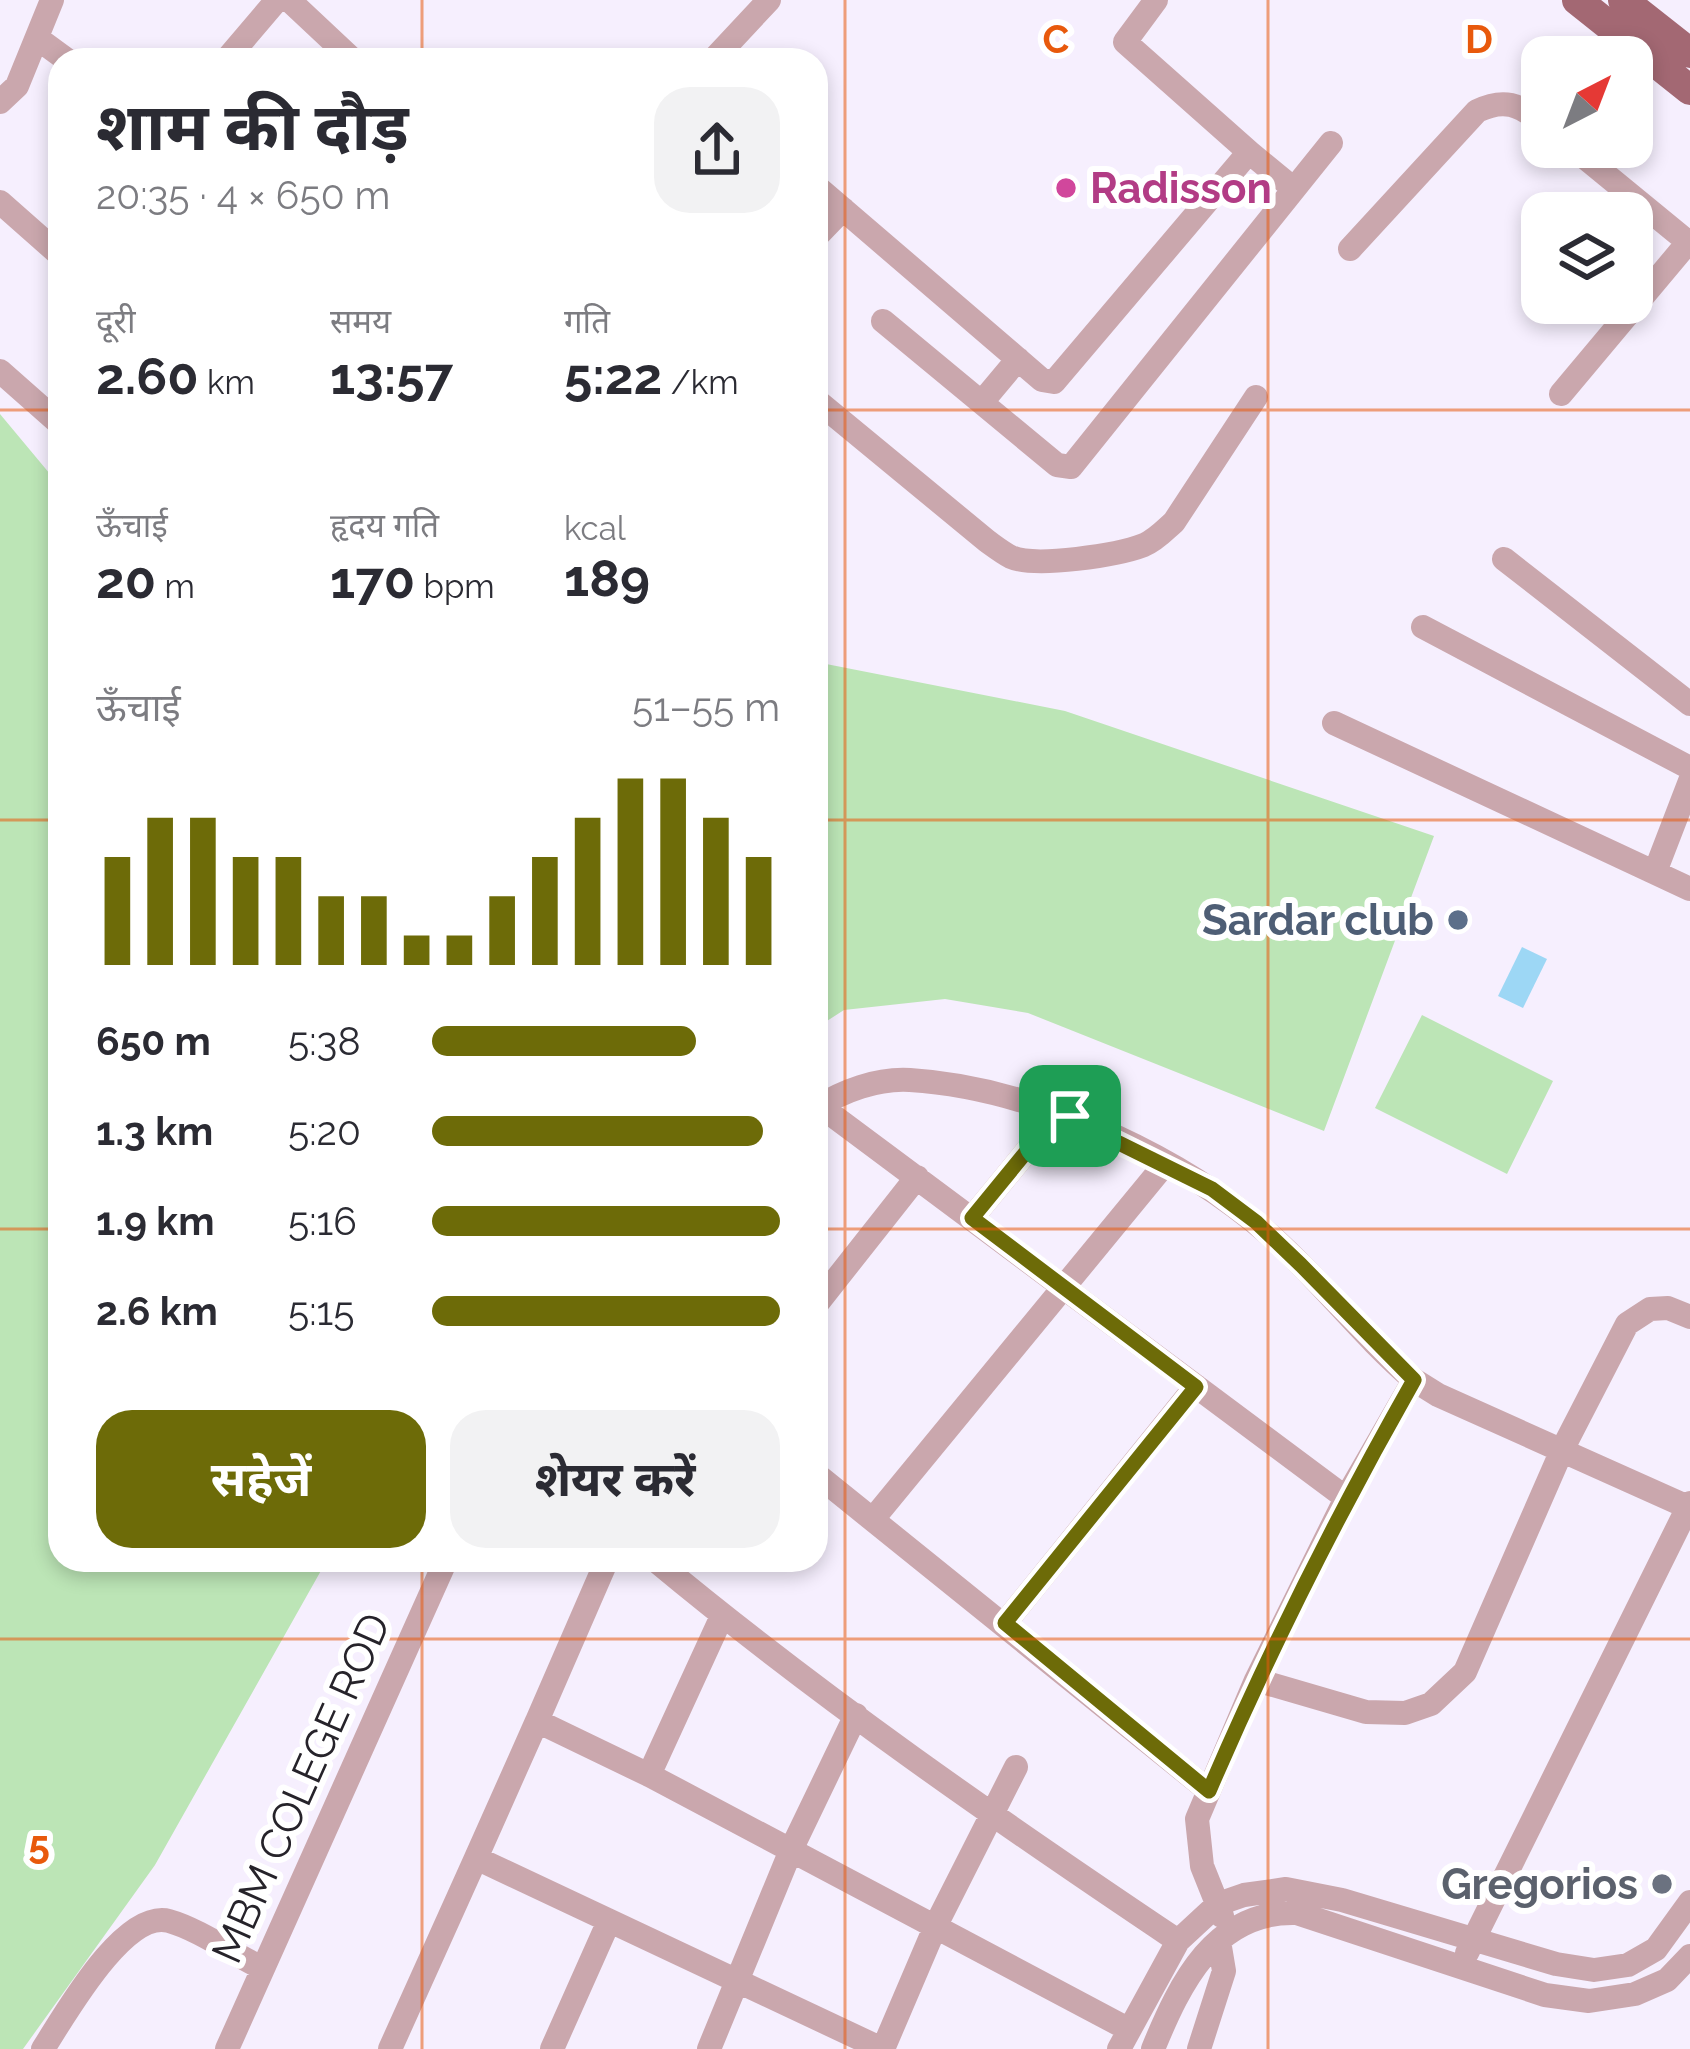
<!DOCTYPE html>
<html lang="hi">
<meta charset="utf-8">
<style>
body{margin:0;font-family:Raleway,"Noto Sans Devanagari",sans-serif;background:#f2f2f3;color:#2b2b33;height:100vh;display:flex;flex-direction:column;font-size:45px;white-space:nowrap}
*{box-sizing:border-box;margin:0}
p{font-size:39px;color:#7c7c81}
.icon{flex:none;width:66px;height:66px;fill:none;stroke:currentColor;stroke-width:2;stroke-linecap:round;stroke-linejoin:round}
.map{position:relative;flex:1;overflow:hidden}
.details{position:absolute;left:48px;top:48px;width:780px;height:1524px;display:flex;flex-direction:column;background:#fff;border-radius:36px;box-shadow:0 6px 18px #0003}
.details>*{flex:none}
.needle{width:78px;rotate:42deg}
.tools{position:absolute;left:1521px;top:36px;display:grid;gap:24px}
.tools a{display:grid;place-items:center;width:132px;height:132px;border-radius:24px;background:#fff;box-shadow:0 6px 18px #0003;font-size:60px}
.pin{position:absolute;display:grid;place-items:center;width:102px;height:102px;color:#fff;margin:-51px;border-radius:24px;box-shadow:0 6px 18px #0006}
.round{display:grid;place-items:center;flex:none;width:126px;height:126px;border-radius:36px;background:#f2f2f3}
.headline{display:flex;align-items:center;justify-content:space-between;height:204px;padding:0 48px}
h1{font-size:66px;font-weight:700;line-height:90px}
.figures{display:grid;grid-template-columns:repeat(3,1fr);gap:18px;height:204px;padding:12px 48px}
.figures div{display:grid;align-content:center}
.figures b{font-size:51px;font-weight:700}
.figures small{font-size:33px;font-weight:400}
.figures p{font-size:33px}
.chart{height:336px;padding:24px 48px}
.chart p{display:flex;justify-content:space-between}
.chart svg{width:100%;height:216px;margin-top:12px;stroke:#6d6b08;stroke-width:6}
.primary-button{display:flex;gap:24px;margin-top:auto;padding:24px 48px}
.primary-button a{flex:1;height:138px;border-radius:36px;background:#6d6b08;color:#fff;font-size:48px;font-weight:700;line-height:138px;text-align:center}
.primary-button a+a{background:#f2f2f3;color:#2b2b33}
ul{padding:0 48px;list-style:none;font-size:39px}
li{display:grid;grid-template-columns:192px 144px 1fr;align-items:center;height:90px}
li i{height:30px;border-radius:15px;background:#6d6b08}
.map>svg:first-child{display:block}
</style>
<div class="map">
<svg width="1690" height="2049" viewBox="0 0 1690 2049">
<rect width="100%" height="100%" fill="#f6effe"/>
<path fill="#bce5b6" d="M0,414L60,486V1560H327L155,1865L23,2049H0Z
M816,662L1065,711L1434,836L1324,1131L1028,1013L945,999L844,1010L816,1028Z
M1422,1015L1553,1081L1507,1174L1375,1108Z"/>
<path fill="#9dd7f5" d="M1522,947L1547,959L1523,1008L1498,996Z"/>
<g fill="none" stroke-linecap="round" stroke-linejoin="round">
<path stroke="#caa7ad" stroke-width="24" d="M289,0L353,60
M37,38L67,60
M226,60L277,0
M713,60L769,0
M0,102L17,86L52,0
M1572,147L1688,242
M1249,152L1294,189
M816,186L1042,380L1054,382L1249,152L1125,42L1156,0
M0,202L60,255
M816,237L843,209
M1350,249L1477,111C1504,98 1519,104 1542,123
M883,321L1057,465L1071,467L1331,143
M0,371L60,424
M1561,394L1690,240
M816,400L987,541C994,546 1003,553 1011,557C1036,568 1118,555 1144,545C1156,540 1165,530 1174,522L1256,397
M982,402L1018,359
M1504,559L1690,704
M1423,627L1690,768
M1334,723L1690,889
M1655,872L1690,781
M820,1106L1346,1498
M816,1108C843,1091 877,1078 910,1080C1025,1087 1163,1148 1252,1220C1311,1267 1356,1331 1414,1380L1438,1395L1690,1508
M972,1218L1058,1113
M816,1305L917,1177
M816,1474L1209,1791
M873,1519L1165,1164
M607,1560L537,1721L649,1775L1128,2029
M655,1560C821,1698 999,1821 1178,1941
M1005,1623L1196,1386
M1256,1680L1366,1712L1405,1713L1431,1704L1465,1672L1562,1450L1627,1324L1650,1309L1668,1308L1690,1317
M649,1775L722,1616
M476,1858L537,1721
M1222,1916L1202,1866L1197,1819L1256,1680L1346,1498L1414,1380
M1467,1953L1690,1503
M43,2049C65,2015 124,1909 169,1921C198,1929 235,1955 262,1968
M227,2049L446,1560
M390,2049L476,1858L882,2049
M552,2049L609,1921
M709,2049L791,1850L856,1715
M883,2049L936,1925L1016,1767
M1119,2049L1178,1941L1218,1904L1244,1895L1286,1889L1342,1900L1556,1964L1594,1970L1628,1965L1656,1949L1690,1902
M1153,2049C1180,1983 1215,1910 1297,1913L1545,1995L1589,2001L1635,1994L1667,1980L1690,1956
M1199,2049L1224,1971L1219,1941"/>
<path stroke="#a36873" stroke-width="30" d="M1577,0L1690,90
M1623,0L1690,53"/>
</g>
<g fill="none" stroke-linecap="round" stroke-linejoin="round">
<g stroke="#fff" stroke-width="24">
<path id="route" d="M1058,1113L1212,1189L1256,1222L1301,1265L1414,1380C1338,1514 1270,1649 1209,1791L1005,1623L1196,1387L972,1218Z"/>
</g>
<use href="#route" stroke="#6d6b08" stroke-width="15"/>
</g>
<path fill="none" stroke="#e8590c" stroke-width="3" stroke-opacity="0.55" d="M422,0V60M845,0V2049M1268,0V2049M0,410H60M816,410H1690M0,820H60M816,820H1690M0,1229H60M816,1229H1690M422,1560V2049M0,1639H1690"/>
<circle fill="#d1479c" stroke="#fff" stroke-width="4.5" cx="1066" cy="188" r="12"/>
<circle fill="#5c6f8a" stroke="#fff" stroke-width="4.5" cx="1458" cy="920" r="12"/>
<circle fill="#6b7280" stroke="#fff" stroke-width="4.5" cx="1662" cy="1884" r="12"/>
<g text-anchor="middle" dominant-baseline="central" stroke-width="12" stroke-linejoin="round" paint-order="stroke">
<g font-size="42" font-weight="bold" fill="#b23c85" stroke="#fff" text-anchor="start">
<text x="1090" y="188">Radisson</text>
</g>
<g font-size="42" font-weight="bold" fill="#4e5e75" stroke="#fff" text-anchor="end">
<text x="1434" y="920">Sardar club</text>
</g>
<g font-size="42" fill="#26232a" stroke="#fff">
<text transform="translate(301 1788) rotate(-66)">MBM COLEGE ROD</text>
</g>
<g font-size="42" font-weight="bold" fill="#5b616d" stroke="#fff" text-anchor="end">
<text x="1638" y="1884">Gregorios</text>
</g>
</g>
<g font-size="39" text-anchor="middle" font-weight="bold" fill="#e8590c" stroke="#fff" stroke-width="12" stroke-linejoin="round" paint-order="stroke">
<text x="1056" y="53">C</text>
<text x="1479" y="53">D</text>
<text x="39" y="1858">5</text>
</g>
</svg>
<div class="tools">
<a><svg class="needle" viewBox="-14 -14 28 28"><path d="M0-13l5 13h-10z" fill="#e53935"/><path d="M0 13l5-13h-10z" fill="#7c7c81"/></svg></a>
<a><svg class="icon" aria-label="layers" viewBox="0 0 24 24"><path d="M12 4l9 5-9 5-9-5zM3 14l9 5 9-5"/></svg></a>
</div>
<div class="pin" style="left:1070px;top:1116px;background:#1e9e55"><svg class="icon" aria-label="arrive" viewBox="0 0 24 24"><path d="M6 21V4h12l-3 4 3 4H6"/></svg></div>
<section class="details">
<div class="headline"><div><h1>शाम की दौड़</h1><p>20:35 · 4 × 650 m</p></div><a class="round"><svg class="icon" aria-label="share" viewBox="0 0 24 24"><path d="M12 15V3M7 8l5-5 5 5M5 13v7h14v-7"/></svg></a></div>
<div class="figures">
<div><p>दूरी</p><b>2.60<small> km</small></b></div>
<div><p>समय</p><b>13:57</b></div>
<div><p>गति</p><b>5:22<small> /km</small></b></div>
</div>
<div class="figures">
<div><p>ऊँचाई</p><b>20<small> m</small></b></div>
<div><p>हृदय गति</p><b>170<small> bpm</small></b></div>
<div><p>kcal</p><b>189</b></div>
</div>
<div class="chart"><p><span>ऊँचाई</span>51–55 m</p>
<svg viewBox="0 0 160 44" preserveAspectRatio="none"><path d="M5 44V22M15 44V14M25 44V14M35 44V22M45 44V22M55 44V30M65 44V30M75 44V38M85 44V38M95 44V30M105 44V22M115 44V14M125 44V6M135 44V6M145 44V14M155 44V22"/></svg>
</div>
<ul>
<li><b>650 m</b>5:38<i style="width:76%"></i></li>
<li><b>1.3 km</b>5:20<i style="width:95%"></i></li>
<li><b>1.9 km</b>5:16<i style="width:100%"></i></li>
<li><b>2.6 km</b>5:15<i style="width:100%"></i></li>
</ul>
<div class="primary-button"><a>सहेजें</a><a>शेयर करें</a></div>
</section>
</div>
